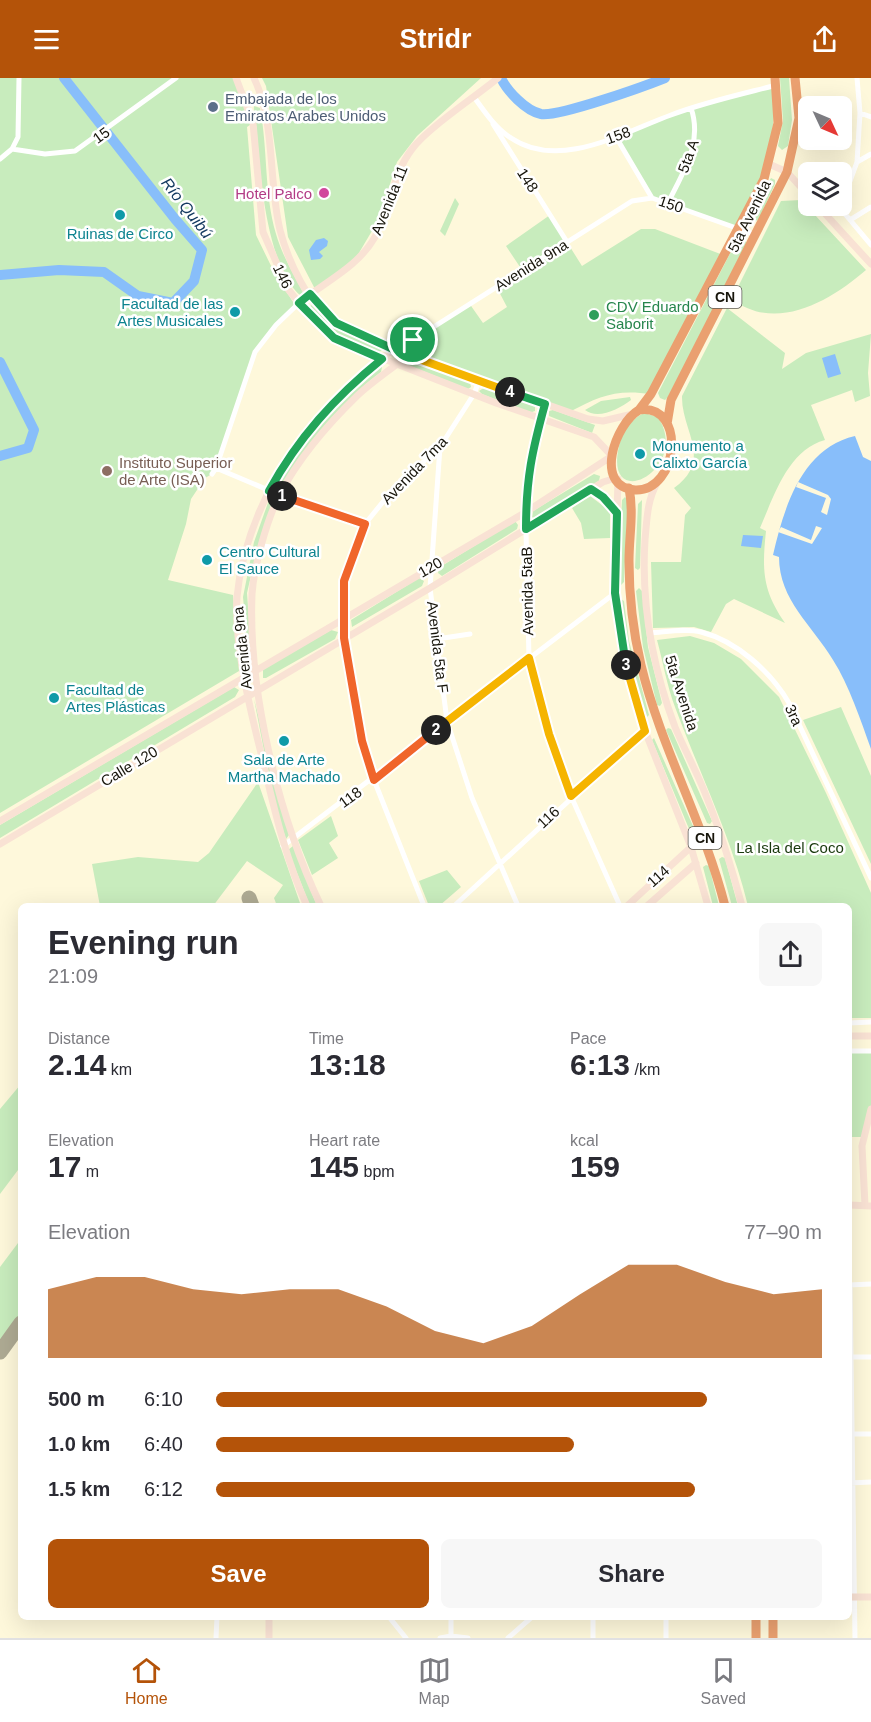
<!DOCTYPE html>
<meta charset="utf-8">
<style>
body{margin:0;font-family:Helvetica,sans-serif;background:#f7f7f7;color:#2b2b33;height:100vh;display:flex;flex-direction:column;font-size:22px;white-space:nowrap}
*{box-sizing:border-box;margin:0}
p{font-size:20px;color:#7c7c81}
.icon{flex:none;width:33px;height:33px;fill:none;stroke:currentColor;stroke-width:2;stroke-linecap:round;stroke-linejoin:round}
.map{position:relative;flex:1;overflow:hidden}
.drawer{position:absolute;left:18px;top:825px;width:834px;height:717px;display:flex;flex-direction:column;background:#fff;border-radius:9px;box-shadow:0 6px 24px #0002}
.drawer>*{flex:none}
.needle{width:39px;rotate:134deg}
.tools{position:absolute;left:798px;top:18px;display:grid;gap:12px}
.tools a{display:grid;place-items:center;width:54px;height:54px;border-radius:9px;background:#fff;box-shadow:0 6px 24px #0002;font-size:30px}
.pin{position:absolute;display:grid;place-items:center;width:51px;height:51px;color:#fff;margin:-26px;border:3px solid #fff;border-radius:50%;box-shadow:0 2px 6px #0007}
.km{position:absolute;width:30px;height:30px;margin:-15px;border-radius:50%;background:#222;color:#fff;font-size:16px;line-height:30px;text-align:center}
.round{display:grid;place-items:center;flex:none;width:63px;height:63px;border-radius:9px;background:#f7f7f7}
.head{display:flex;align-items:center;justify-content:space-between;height:102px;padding:0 30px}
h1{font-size:33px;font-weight:700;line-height:45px}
.stats{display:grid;grid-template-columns:repeat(3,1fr);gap:9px;height:102px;padding:6px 30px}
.stats div{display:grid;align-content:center}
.stats b{font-size:30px;font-weight:700}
.stats small{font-size:16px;font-weight:400}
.stats p{font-size:16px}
.chart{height:168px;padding:12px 30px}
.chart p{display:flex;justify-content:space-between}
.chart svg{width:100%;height:108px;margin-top:6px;fill:#b45309;opacity:.7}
.button{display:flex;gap:12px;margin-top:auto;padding:12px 30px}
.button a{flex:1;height:69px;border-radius:9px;background:#b45309;color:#fff;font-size:24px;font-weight:700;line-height:69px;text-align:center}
.button a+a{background:#f7f7f7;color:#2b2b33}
ul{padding:0 30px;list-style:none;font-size:20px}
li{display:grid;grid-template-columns:96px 72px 1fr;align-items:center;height:45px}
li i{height:15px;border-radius:8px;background:#b45309}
header{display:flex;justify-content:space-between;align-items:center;height:78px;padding:0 30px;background:#b45309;color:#fff;font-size:27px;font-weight:700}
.tabs{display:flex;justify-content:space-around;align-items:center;height:84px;border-top:2px solid #e1e1e2;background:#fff;font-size:16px;color:#7c7c81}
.tabs a{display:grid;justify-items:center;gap:3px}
.tabs .current{color:#b45309}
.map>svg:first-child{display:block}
</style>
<header><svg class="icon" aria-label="menu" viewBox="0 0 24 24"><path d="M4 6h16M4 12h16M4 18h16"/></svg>Stridr<svg class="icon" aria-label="share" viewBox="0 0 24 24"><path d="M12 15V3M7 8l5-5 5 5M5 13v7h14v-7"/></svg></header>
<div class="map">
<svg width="871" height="1560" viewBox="0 0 871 1560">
<rect width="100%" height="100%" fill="#fef8db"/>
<path fill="#c8ecbd" d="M0,0H236L253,45L247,49L256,157L275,196L295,227L255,274L212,396L205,400L191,421L186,446L168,502L233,517L239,593L0,735Z
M262,0H481L417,58L397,84L379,141L353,185L315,211L288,159L266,8Z
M780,0H789L792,42L788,68L782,72L778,68L783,43Z
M777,7L769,86L738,149L652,120L616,59L672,36Z
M254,28L260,30C268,72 264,115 276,156C282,177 294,197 304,216L301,218C267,190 260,97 257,56C257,47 253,37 254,28Z
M771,100L775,102V106L759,141L752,145L749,139Z
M455,120L459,126L445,158L440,153Z
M801,122L866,192C830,223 776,255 732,221L781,123Z
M550,137L582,188L641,151H655L723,177L651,316C615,311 600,318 569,334L408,277L413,262L469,225L483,245L507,229L496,208L522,192L506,168Z
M744,160L747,167L668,319L665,322L660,320L658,315L737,162Z
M311,227L336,250L382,272L376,276L331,253L309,232Z
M727,230L785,275L782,291L806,275L871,256L868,295L870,318L855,324L852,312L811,327L825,362C788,372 774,418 760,450L766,453C762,491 762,512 785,545L734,521L726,526L711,554L694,549L653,550L651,484H681L685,437L691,430L674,410C714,381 681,353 682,318Z
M412,283L470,304L471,309L468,311L405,286Z
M378,289H382L381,294C339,326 308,365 281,409L277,407C297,361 340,321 378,289Z
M485,309L535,328V333L529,335L482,316L479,313Z
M630,319L631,322C619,331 598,342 585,332L601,323Z
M553,332L595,347L592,355L549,338V333Z
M644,335L658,339C692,392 603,437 619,368C622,354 631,341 644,335Z
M594,396L600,398L599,403L536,441L532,439L533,433Z
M590,418L610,433V460L584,461L581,445L572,430Z
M625,419L628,423L624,504L621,507L618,505L622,422Z
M269,422L273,423L272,427L258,467L247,515L252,584L249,586L243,519L254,464Z
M642,422L640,490L638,492L635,490L638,426Z
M515,443L518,447L517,451L442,498L438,495L440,489Z
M419,500L424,503L422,508L352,549L351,542Z
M639,510L642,513L648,569L662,625L660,628L657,627L643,569L636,513Z
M621,521L624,523L629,563L649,637L646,640C632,618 622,551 619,523Z
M331,552L338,554L335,561L266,600H263V591Z
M690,558L714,565L741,581L779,619L826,715L871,815V940H849V828H748C731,758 700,696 675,629C667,608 663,584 657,562Z
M234,609L239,612L235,619L0,760V747Z
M254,621L289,757L286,761L275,729Z
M841,629L871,698V786L803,642Z
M668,650L671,651L712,743L710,746L707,745L666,652Z
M654,660L697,757L695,758H692L652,662Z
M258,704L301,828H277L274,820L283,807L247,783L213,828H100L92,786L138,779L198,784L209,775Z
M331,738L338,758L329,765L338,780L312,797L298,762Z
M293,768L317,828H310L288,772Z
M722,779L725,780L738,828H732L719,781Z
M706,787L709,788L719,828H713L703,789Z
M447,792L461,809L439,828H429L419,803Z
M849,973H871V1031L863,1059H849Z
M21,1006V1088L0,1116V1031Z
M21,1161V1240L0,1269V1189Z"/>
<path fill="#88befa" d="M324,160L328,163L327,168L319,174L323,178L320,181L311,182L309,172L316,162Z
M835,276L841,296L828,300L822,280Z
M855,358L863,379L871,383V671C861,643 849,607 833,582C812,547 779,522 779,479L773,477C784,429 802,370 855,358Z
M743,457L763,458L761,470L741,468Z"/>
<path fill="#fef8db" d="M798,404L828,417L831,421L827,437L821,434L826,420L796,409Z
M816,448L822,450L812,466L778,454L781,449L811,462Z"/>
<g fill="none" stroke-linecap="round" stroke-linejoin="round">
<path stroke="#88befa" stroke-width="10" d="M501,0C507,13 526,33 541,36C559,39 645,8 665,0
M0,197L59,192L104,194L138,218L173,225L194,203L202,172L175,141L64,0
M0,284L34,352L28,370L0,378"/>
<path stroke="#aeaa93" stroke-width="15" d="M249,820L252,828
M0,1274L21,1245"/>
<path stroke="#fff" stroke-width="5" d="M474,19C484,33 496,51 511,60C560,93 624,54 671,37C705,24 742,16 777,7
M860,35L871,39
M493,46L567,164
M616,59L652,120L756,157
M12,71L45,76L75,73L176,0
M0,81L12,71L18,59L19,0
M857,84L871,76
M668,125C683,94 703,65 691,30
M842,125L857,84L860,35L857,0
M841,128L840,130L871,167
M850,142L871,129
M393,271L413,262L632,123L652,120
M408,277L413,262
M545,326L537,350L525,411L529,580L549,656L571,718L620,828
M440,369L430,510L447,643L472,720L518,828
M216,390L280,417L365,446
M212,396L216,390L255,274L276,247L299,225
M263,468L308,474
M650,555C666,554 685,550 701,554C737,563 771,594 789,625L871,800
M437,561L470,556
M283,768L615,515
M424,828L374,702L362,663L344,560V503L365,446L395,409L440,369L474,316L479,303
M454,828L645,653
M849,945L871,944
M849,973H871
M849,1207L871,1206
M850,1207L855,1560
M849,1279H871
M851,1356H871
M849,1405L871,1404
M389,1539L406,1560
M451,1539V1558
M593,1539V1560
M666,1539V1560
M216,1560L217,1539
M440,1560L451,1558L468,1560
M508,1560L532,1539"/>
<path stroke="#f9e2d4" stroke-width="7" d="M254,0C276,47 268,102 280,152C288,183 308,227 336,245C360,261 393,271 420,281C475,302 532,321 588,341L603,343L633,336
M769,86L787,94L808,117
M818,128L871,186
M299,225C326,203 357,190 375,159C391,131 392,97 412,71C429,49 475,19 498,0
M618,401L615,515L621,571L645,653L691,769L708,828
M657,405C647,423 647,441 645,462C641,525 653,590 675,649C685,673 698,696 707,720C721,755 732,791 742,828
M591,411L603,419L617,435
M0,743L526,434L612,378L594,359L496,325L351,268L320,248L299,225L288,211L263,154L253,45L236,0
M0,766L430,510L603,404L616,400
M307,828C284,778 273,725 260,671C249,627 234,564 237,519C244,442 291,360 348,309C362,296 378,284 393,271
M321,828C279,740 248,614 252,516C254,488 267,441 280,416C299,380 329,345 358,317C374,302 392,291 408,277
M627,828L691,769
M647,828L696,785
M849,958H871
M849,1127L871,1128
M865,1127L862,1068L871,1031
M849,1519H871
M269,1539V1560"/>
<path stroke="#eaa070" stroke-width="9" d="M639,332L651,316L764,101L778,45L775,0
M639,332C687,325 679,414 635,412C593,409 615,346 639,332Z
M667,346L671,322L787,94L799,40L795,0
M629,410C634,435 629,458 629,483C629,518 633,553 641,587C661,670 704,745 725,828
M756,1539V1560
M773,1539V1560"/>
</g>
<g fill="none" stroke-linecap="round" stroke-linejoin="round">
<g stroke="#fff" stroke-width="12">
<path id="split-1" d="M282,418L269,413C298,360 335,319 382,281L334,260L299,225L310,216L336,245L393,271L413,262"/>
</g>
<g stroke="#fff" stroke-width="12">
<path id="split-2" d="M282,418L365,446L344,503V560L362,663L374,702L436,652"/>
</g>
<g stroke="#fff" stroke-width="12">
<path id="split-3" d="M436,652L529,580L549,656L571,718L645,653L626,587"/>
</g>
<g stroke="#fff" stroke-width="12">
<path id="split-4" d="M510,314L545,326C532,373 526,401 526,451L591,411L603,419L617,435L615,515L626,587"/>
</g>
<g stroke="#fff" stroke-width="12">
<path id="split-5" d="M413,262L408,277L510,314"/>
</g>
<use href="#split-1" stroke="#22a559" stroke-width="8"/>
<use href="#split-2" stroke="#f0652b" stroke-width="8"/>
<use href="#split-3" stroke="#f5b400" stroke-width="8"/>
<use href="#split-4" stroke="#22a559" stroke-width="8"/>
<use href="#split-5" stroke="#f5b400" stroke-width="8"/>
</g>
<circle fill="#5c6f8a" stroke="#fff" stroke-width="2" cx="213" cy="29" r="6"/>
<circle fill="#d1479c" stroke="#fff" stroke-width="2" cx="324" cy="115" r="6"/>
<g fill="#0f9aa8" stroke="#fff" stroke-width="2">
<circle cx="120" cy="137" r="6"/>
<circle cx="235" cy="234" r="6"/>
<circle cx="640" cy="376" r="6"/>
<circle cx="207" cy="482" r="6"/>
<circle cx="54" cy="620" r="6"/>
<circle cx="284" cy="663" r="6"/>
</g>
<circle fill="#2e9e5b" stroke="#fff" stroke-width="2" cx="594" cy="237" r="6"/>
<circle fill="#8d6e63" stroke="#fff" stroke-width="2" cx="107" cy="393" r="6"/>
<g text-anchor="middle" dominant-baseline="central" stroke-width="5" stroke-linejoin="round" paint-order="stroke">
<g fill="#fff" stroke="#5d5b54" stroke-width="1.5">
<rect x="708.5" y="208" width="33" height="22" rx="4.5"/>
<rect x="688.5" y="749" width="33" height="22" rx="4.5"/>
</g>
<g font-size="14" font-weight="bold" fill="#17150b">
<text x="725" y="219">CN</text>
<text x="705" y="760">CN</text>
</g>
<g font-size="15" fill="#4e5e75" stroke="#fff" text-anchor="start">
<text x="225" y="20">Embajada de los<tspan x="225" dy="17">Emiratos Arabes Unidos</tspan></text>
</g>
<g font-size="15" fill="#17150b" stroke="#fff">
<text transform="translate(101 57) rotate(-36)">15</text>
<text transform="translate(618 57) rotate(-20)">158</text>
<text transform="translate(688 78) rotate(-70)">5ta A</text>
<text transform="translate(528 102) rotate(57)">148</text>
<text transform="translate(389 122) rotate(-68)">Avenida 11</text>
<text transform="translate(671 126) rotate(18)">150</text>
<text transform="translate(749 138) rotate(-64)">5ta Avenida</text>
<text transform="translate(531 187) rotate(-32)">Avenida 9na</text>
<text transform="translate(283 198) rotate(64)">146</text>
<text transform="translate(414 392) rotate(-46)">Avenida 7ma</text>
<text transform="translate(430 489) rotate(-30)">120</text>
<text transform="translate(527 513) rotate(-91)">Avenida 5taB</text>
<text transform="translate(438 569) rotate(83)">Avenida 5ta F</text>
<text transform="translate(242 570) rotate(-96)">Avenida 9na</text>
<text transform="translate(682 615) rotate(72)">5ta Avenida</text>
<text transform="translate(794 637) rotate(65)">3ra</text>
<text transform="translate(129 688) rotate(-31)">Calle 120</text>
<text transform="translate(350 719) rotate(-36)">118</text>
<text transform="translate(548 739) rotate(-43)">116</text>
<text transform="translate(658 798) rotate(-42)">114</text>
</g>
<g font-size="15" fill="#b23c85" stroke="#fff" text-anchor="end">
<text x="312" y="115">Hotel Palco</text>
</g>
<g font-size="15" fill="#0d838f" stroke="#fff" text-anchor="start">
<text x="120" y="155" text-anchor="middle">Ruinas de Circo</text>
<text x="223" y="225" text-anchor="end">Facultad de las<tspan x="223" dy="17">Artes Musicales</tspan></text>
<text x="652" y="367">Monumento a<tspan x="652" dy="17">Calixto García</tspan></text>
<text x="219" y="473">Centro Cultural<tspan x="219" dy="17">El Sauce</tspan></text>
<text x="66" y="611">Facultad de<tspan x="66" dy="17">Artes Plásticas</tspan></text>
<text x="284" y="681" text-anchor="middle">Sala de Arte<tspan x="284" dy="17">Martha Machado</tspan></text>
</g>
<g font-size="15" fill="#27864d" stroke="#fff" text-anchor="start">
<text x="606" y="228">CDV Eduardo<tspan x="606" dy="17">Saborit</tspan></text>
</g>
<g font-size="15" fill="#785e54" stroke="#fff" text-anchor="start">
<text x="119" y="384">Instituto Superior<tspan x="119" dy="17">de Arte (ISA)</tspan></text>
</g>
<g font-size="15" fill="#19390d" stroke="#fff">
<text x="790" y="769">La Isla del Coco</text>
</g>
<g font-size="16" font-style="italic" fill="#153b61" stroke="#fff">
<text transform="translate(187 130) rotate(52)">Río Quibú</text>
</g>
</g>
</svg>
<div class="tools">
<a><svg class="needle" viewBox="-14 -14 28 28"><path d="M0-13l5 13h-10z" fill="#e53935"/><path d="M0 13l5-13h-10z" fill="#7c7c81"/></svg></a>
<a><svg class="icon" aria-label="layers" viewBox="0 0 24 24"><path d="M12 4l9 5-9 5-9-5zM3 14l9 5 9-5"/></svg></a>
</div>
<div class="pin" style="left:413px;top:262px;background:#1e9e55"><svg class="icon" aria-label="arrive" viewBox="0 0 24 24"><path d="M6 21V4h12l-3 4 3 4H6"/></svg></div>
<b class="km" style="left:282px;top:418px">1</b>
<b class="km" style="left:436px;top:652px">2</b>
<b class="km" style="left:626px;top:587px">3</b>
<b class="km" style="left:510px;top:314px">4</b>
<section class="drawer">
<div class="head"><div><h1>Evening run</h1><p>21:09</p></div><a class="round"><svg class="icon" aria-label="share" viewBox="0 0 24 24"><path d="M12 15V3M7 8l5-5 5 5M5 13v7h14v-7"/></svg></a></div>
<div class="stats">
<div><p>Distance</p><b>2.14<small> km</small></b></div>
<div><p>Time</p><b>13:18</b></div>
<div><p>Pace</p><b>6:13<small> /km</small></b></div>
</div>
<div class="stats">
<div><p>Elevation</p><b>17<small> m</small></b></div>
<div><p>Heart rate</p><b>145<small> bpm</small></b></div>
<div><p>kcal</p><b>159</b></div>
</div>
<div class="chart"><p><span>Elevation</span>77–90 m</p>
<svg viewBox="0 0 160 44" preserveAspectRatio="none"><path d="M0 44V16L10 11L20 11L30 16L40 18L50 16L60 16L70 23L80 33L90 38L100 31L110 18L120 6L130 6L140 13L150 18L160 16V44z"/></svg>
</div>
<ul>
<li><b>500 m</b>6:10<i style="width:81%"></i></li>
<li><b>1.0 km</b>6:40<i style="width:59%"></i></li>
<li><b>1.5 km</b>6:12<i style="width:79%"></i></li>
</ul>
<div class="button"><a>Save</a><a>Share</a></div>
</section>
</div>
<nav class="tabs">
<a class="current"><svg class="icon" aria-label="home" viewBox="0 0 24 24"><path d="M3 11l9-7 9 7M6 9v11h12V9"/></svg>Home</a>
<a><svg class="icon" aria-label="map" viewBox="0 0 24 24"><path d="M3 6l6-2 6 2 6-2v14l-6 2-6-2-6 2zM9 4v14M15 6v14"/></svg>Map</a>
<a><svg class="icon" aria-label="saved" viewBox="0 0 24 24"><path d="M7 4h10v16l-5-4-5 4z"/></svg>Saved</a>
</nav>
